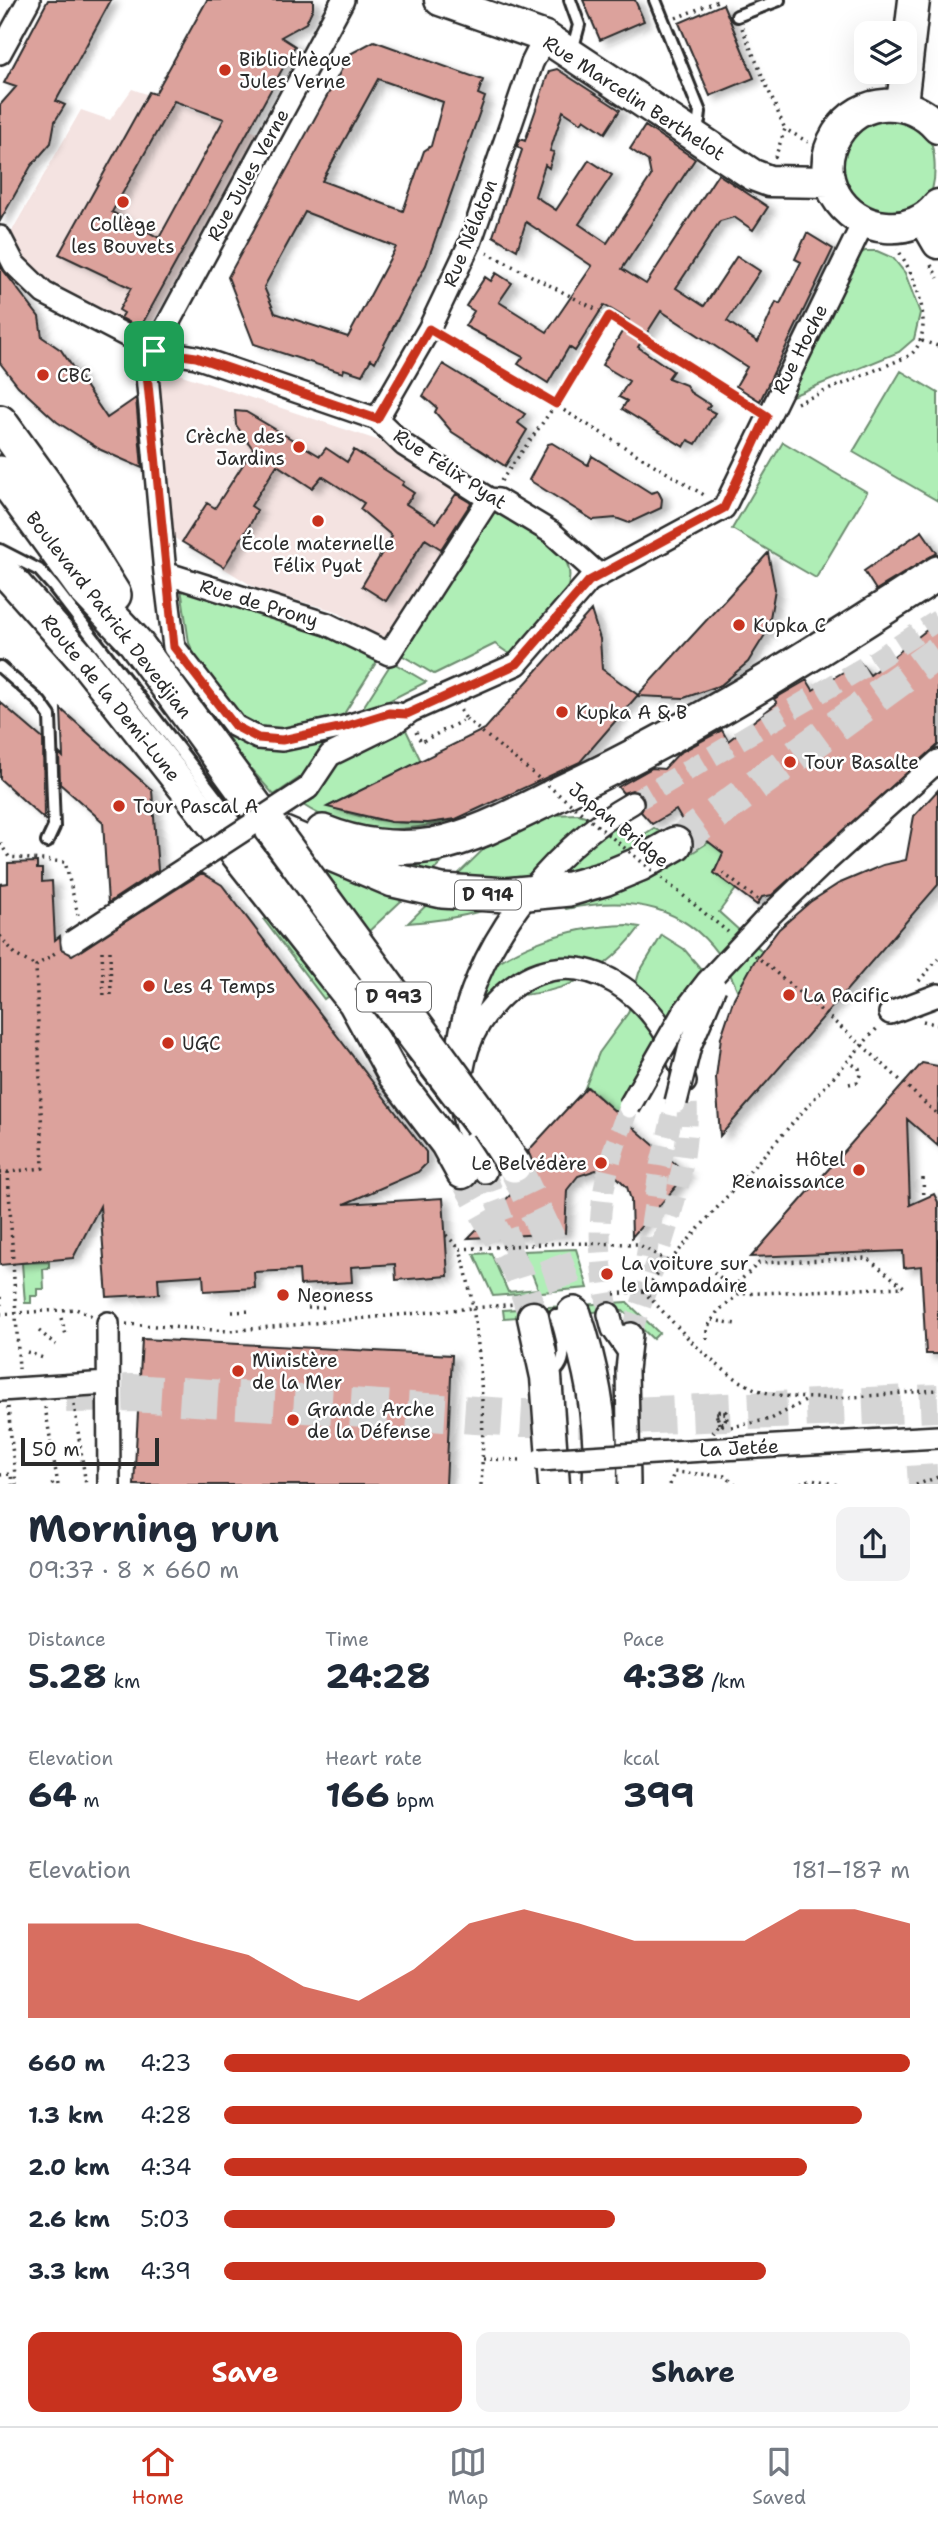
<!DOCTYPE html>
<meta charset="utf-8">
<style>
body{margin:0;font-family:"Shantell Sans",sans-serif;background:#f2f2f3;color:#1f2937;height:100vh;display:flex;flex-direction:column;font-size:26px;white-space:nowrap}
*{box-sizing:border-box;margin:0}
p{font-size:23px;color:#747a83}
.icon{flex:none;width:38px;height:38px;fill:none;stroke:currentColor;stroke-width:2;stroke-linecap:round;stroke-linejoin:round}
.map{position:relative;height:1484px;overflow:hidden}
.details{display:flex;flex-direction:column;background:#fff;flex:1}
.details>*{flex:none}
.fabs{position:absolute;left:854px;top:21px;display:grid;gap:14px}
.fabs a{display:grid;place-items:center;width:63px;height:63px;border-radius:14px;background:#fff;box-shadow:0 7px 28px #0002;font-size:35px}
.scale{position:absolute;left:21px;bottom:18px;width:138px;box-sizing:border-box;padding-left:7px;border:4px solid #2b2b2b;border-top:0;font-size:19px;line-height:24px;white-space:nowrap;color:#2b2b2b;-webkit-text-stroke:5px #fff;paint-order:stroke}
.pin{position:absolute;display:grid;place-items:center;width:60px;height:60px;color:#fff;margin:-30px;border-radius:14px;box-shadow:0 4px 10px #0006}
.round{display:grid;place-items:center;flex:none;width:74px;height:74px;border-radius:14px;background:#f2f2f3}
.summary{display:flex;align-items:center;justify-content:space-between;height:119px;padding:0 28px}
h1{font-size:38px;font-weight:700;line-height:52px}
.stats{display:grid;grid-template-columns:repeat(3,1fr);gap:10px;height:119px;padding:7px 28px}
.stats div{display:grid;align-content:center}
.stats b{font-size:35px;font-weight:700}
.stats small{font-size:19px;font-weight:400}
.stats p{font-size:19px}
.chart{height:196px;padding:14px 28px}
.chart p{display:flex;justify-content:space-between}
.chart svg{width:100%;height:126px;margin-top:7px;fill:#c8321e;opacity:.7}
.button{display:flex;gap:14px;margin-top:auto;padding:14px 28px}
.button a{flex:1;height:80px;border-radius:14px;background:#c8321e;color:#fff;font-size:28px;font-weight:700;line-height:80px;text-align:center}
.button a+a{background:#f2f2f3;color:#1f2937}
ul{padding:0 28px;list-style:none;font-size:23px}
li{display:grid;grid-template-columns:112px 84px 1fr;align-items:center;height:52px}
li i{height:18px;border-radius:9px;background:#c8321e}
.menu{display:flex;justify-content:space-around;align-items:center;height:98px;border-top:2px solid #e0e1e3;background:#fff;font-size:19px;color:#747a83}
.menu a{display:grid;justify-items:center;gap:4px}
.menu .on{color:#c8321e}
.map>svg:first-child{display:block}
</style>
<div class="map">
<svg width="938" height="1485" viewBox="0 0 938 1485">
<defs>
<filter id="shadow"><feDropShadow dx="7" dy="4" stdDeviation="3.5" flood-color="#0004"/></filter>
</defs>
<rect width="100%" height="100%" fill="#fff"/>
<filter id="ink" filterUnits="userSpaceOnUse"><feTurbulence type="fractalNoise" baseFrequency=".0143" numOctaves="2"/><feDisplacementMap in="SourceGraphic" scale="14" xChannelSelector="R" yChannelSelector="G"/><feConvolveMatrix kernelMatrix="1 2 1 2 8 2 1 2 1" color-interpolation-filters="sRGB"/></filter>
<g filter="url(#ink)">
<path fill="#f4e3e1" d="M132,89L258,133L143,340L35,277L9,236L81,110L110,120Z
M176,373L383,442L474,499L476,503L387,645L336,611L259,590L171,536L158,378L170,377Z"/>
<path fill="#afeeb6" stroke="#6d8c70" stroke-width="2" d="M893,116C902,120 915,123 923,129C938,146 938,185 926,203C918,211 902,215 892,220L846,199L839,149L861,124Z
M865,251H877L893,258L905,273L920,313L914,339L899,352L787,398L857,255Z
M901,371L938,393V501L853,452Z
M783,442L867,492L816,578L732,529Z
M493,507C522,523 585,548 566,592C558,610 528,637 513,653H508L495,644L434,674L398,653Z
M181,588L328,633L379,658L342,717L292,726V730L268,731L245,720L199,665L189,643Z
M392,662L426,682L357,717Z
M214,715L236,735L352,734L321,750L305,774L274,795L243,760Z
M405,728L421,761L329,806C371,823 413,827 457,819C403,833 352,837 303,805L316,797L330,766Z
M578,814L611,823L634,841L654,828L663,834L677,826L693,852L709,842L724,853L714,873L736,889L719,912L762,951L738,992C707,912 645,892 566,909L547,883C497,909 465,919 408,923L494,839L553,815Z
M302,850L391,861L450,855L366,934Z
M271,915L331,994L324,999L264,920Z
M627,925L640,927C592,993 535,1000 459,995C500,949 567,926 627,925Z
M662,935L684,949L707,976L672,1020L668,1015L652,1030L658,1042L627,1090L617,1113L588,1087L584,1090L599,1053L628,1013L639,973Z
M576,1249L588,1288L493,1296L474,1254L491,1253L508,1292L538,1289L523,1251Z
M49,1262V1268L43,1269L44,1289H37V1296H31V1303H25L22,1263Z
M627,1302L659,1333L653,1339L622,1310L504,1318L503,1310Z"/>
<path fill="#dca29c" stroke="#2b2b2b" stroke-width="2" fill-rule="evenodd" filter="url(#shadow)" d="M48,0H111L56,101L65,105L55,121L51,143L31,166L0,221V105L16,87L4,83Z
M207,0H313V8L306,23L281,37L295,46L140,328L121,318L124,313L119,310L131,288L59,254L149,92L155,94ZM174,101L224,119L159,238L112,212Z
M583,0H635L644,21L600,40Z
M723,4L754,78L710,96L679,23Z
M374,41L483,80L478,94L485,97L426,265L375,362L371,359L362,375L344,369L343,373L254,344L228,277L350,54ZM378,79L443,102L431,146L424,151L403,211L322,181ZM305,212L396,247L348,337L275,313L264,287Z
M557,69L620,110L605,133L584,119L581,123L563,111L550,151L554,152L549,168L545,165L535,196L556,210L589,160L612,175L579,224L607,243L651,176L648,161L630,149L645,126L695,159L622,269L646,284L718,174L768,207L753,230L734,217L720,221L676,288L704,306L737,256L760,271L727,321L758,342L776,302L780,304L801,262L795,259L807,233L833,249L760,401L736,386L747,367L661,311L638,347L673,371L668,378L686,385L690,392L710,405L707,409L715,413L696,444L688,440L684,447L622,409L627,401L619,397L629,381L602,365L629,320L604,305L575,351L569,347L548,383L518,364L523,357L465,326L474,311L466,306L485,277L491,281L496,273L512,283L499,302L547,332L592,266L526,222L517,250L493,236L522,150L517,146L520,139L525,141L549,71Z
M0,266L39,317L42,337L61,350L107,418L136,398L142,468L101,450L57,422L18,386L0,363Z
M443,364L525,414L518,423L527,430L505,466L452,432L435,412L437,408L423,396Z
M235,411L246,412L320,456L326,448L347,462L354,450L404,482L402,485L414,493L406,504L436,523L456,494L471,503L441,549L425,539L386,601L362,586L392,536L360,509L364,503L322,476L312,488L277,465L251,506L257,510L252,521L224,567L182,542L207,503L215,508L253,449L236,425Z
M552,443L588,465L592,456L651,493L658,491L662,499L661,508L629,523L616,518L593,520L529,480L548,444Z
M922,531L937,553L876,590L864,571Z
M768,553L775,589L768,630L748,662L721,685L684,698L637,696L580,762L456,819L428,823L391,822L327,807L485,729L591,610L600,639L602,669L638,695Z
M938,621V745L772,895L762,897L757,905L714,873L723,853L683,822L676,810L652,824L641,812L645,803L643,795L632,790L623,793L618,787L652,768L664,769L679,753L722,730L728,741L777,703L774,699L807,680L813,690L860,662L870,675Z
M0,702L43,739L44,819L0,779Z
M61,709L152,790L158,870L108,903L103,822L60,784L59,753L63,757Z
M938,790V885L720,1136L716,1078L721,1037L734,998L754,962L779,929L810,902L838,884L883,865L906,860L914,816Z
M37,862V869H42V882L52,881L55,940L60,936L61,949L72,955L202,873L222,885L426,1152V1164L418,1172L344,1204L443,1198L448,1276L396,1280L395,1264L351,1267L352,1282L300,1285L299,1270L254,1272L255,1288L204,1291L203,1275L158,1278L159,1294L107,1297L100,1206L73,1258L0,1265V884L8,883V863Z
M922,1063L938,1066V1146L907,1119L910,1205L934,1194L938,1202V1354H926L921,1266L904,1268L903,1251L751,1257Z
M587,1087L687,1174L632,1237L631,1200L627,1187L614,1174L596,1170L578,1176L567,1190L565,1233L468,1238L531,1174L533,1163L528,1151Z
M142,1339L452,1355L446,1485H134Z"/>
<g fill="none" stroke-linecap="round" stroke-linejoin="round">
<path stroke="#d5d5d5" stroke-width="21" stroke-dasharray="21 10" stroke-linecap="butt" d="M632,803L876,660L938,620
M485,1172L515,1252L520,1276
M646,1258L660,1166L676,1102
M609,1314C593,1231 598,1185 629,1107
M631,1334C655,1260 691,1180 687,1101"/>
<path stroke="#d5d5d5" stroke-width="30" stroke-dasharray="30 15" stroke-linecap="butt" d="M462,1173L520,1276L533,1317"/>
<path stroke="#d5d5d5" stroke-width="33" stroke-dasharray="33 17" stroke-linecap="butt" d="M675,844L938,652
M514,1165L548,1237L574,1314"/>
<path stroke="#d5d5d5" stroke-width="38" stroke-dasharray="38 19" stroke-linecap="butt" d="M66,1394L132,1393L522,1418H584L938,1403
M908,1485L938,1483"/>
<g stroke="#2b2b2b" stroke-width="16">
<path id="lane" d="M570,0L579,25L572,51
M655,0L700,112L699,121L691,132
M737,16L779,0
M0,550L39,570L54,587L361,985
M0,667L40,702L50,716L54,827L47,842
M547,1376C574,1365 561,1336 555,1315"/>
</g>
<g stroke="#2b2b2b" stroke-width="26">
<path id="street" d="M343,0L146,364L165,573L327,624L389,654L489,499
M0,53L29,0
M0,237L14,264L44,293L154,350L196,357L377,419L404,445L489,499L498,500L551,532L599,575
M377,419L429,329L470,243L532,63L545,37
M165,573L174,647L235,726L258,738L282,740L344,727L389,713L399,714
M308,788L330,755L393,724L411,711L517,664L589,581L724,508L863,223
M764,921L821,866L938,761
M890,1013L938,995
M458,1050C468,954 549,849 632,803
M485,1172C475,1151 465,1129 461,1106C459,1087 462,1067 468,1048C475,1026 487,1010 503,995C578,927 667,1001 685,1082
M609,1314L613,1329L629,1352
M108,1323L109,1485
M0,1390L108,1383
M704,1450L938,1437
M629,1485L627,1370L631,1334"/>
</g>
<g stroke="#2b2b2b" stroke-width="35">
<path id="secondary" d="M440,0L545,37L753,175L769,181L829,182
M902,104L914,0
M938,128C910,96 861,96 837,134C811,175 842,224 886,227C906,229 926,221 938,205
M924,219L938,243
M0,567L82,659L354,1003L394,1076L446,1144L462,1173
M533,1317L546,1377L554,1485"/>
</g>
<g stroke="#2b2b2b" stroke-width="38">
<path id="primary" d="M0,422L45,484L114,595
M0,473L83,587L135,642L272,829L393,880L442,891L506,895L569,889L604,879L640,864L675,844
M323,832C357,846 397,851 433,845C479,836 524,810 566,790C696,728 817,652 938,573
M574,1314C592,1368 603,1427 600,1485"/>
</g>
<path stroke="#2b2b2b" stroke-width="3.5" stroke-dasharray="2 5" stroke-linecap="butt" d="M676,18L720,0
M742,28L785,129
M775,158L785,129L808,142
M487,253L609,316L752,407
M931,265L938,278
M444,338L704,495
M922,341L938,346
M797,403L909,356C938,334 916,275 897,249
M501,481L556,404L609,316
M416,732L421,742L466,719L460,709
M0,843L9,857L65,862L78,915
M723,873L758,900
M0,936L17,956L36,966
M102,951L104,997
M110,951L111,996
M755,955L862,1045L938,1115
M919,981L938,959
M923,1021L938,1025
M849,1084L857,1082L860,1075L859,1068L852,1064
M8,1172L19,1369
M0,1173L43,1168L36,966L55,953
M923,1178L924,1199
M446,1235L460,1249
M714,1272L739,1294
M643,1291C676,1324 709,1366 751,1387C794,1408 889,1393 938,1390
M614,1294L643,1291L879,1026
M0,1297L1,1305
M308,1308L328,1307
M232,1312L252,1311
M0,1314L76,1309L92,1316
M61,1318L67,1338
M712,1320L736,1324
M126,1324L229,1331L515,1304
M39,1331L56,1345
M707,1339V1328L718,1311L739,1294L904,1287L867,1258L759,1263L732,1288
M27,1352L46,1359
M74,1404L86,1485
M8,1407L16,1485
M45,1407L58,1485
M719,1424L716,1413L721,1410L726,1412C728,1418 727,1420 723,1423L719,1422L716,1413H725C727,1420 724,1424 719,1429
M731,1427L771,1419L809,1399
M483,1459L523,1460
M0,1475L11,1474L12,1485
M52,1483L53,1485
M481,1485C486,1414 480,1317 460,1249L562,1243L638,1244L669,1262
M670,1485L674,1472L726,1476L735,1485
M794,1485L812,1479L838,1485
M916,1485L938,1477"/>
<use href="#lane" stroke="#fff" stroke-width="10"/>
<use href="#street" stroke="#fff" stroke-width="21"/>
<use href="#secondary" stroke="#fff" stroke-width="30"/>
<use href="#primary" stroke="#fff" stroke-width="33"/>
<g stroke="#2b2b2b" stroke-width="16" stroke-linecap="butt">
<path id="lane-bridge" d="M361,985L472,1130"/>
</g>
<g stroke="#2b2b2b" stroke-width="26" stroke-linecap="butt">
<path id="street-bridge" d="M72,942L308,788
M676,1102L690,1046L715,987
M629,1107L683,1013L707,982L764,921
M540,1460L704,1450"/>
</g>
<g stroke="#2b2b2b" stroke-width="38" stroke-linecap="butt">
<path id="primary-bridge" d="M272,829L478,1110L514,1165"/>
</g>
<path stroke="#2b2b2b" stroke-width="3.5" stroke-dasharray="2 5" stroke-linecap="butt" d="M466,719L728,932
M713,1433L719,1424"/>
<use href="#lane-bridge" stroke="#fff" stroke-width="10"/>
<use href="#street-bridge" stroke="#fff" stroke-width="21"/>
<use href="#primary-bridge" stroke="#fff" stroke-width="33"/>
</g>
</g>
<g fill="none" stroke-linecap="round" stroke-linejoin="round" filter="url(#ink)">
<g stroke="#fff" stroke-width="14">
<path id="route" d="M609,316L767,416L724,508L589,581L517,664L407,714L389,713L344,727L282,740L258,738L235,726L174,647L146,364L154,351L196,357L377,419L429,329L556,404Z"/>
</g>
<use href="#route" stroke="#c8321e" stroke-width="9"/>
</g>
<g fill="#c8321e" stroke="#fff" stroke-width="2.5">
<circle cx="225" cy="70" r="7"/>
<circle cx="123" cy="202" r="7"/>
<circle cx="43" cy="375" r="7"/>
<circle cx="299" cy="447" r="7"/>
<circle cx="318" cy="521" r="7"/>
<circle cx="739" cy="625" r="7"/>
<circle cx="562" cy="712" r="7"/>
<circle cx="790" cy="762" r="7"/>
<circle cx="119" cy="806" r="7"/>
<circle cx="149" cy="986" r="7"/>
<circle cx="789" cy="995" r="7"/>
<circle cx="168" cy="1043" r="7"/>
<circle cx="601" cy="1163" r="7"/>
<circle cx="859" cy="1170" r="7"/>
<circle cx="607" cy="1274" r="7"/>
<circle cx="283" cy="1295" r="7"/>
<circle cx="238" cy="1371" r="7"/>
<circle cx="293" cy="1420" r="7"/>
</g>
<g text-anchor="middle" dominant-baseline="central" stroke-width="5" stroke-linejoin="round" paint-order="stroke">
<g fill="#fff" stroke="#6b6b6b" stroke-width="2">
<rect x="455" y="880.5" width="66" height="29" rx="5"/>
<rect x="357" y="982.5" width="74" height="29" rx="5"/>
</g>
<g font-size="18" font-weight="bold" fill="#2b2b2b">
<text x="488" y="895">D 914</text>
<text x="394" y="997">D 993</text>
</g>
<g font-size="19" fill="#2b2b2b" stroke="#fff" text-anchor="start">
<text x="239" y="59">Bibliothèque<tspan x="239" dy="22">Jules Verne</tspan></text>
<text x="123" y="224" text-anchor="middle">Collège<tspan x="123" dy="22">les Bouvets</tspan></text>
<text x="57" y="375">CBC</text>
<text x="285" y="436" text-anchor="end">Crèche des<tspan x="285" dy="22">Jardins</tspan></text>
<text x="318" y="543" text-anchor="middle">École maternelle<tspan x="318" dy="22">Félix Pyat</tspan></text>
<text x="753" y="625">Kupka C</text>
<text x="576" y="712">Kupka A &amp; B</text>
<text x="804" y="762">Tour Basalte</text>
<text x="133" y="806">Tour Pascal A</text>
<text x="163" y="986">Les 4 Temps</text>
<text x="803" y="995">La Pacific</text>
<text x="182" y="1043">UGC</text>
<text x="845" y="1159" text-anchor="end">Hôtel<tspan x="845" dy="22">Renaissance</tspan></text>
<text x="587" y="1163" text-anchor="end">Le Belvédère</text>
<text x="621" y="1263">La voiture sur<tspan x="621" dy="22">le lampadaire</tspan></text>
<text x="297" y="1295">Neoness</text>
<text x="252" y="1360">Ministère<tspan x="252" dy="22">de la Mer</tspan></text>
<text x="307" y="1409">Grande Arche<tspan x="307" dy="22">de la Défense</tspan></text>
</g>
<g font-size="19" fill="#2b2b2b" stroke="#fff">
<text transform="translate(634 98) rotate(33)">Rue Marcelin Berthelot</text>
<text transform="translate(248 175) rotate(-61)">Rue Jules Verne</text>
<text transform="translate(470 233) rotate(-68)">Rue Nélaton</text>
<text transform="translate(800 349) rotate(-63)">Rue Hoche</text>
<text transform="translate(450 469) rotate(33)">Rue Félix Pyat</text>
<text transform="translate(259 603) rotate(17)">Rue de Prony</text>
<text transform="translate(109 615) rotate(52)">Boulevard Patrick Devedjian</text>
<text transform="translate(111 698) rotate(51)">Route de la Demi-Lune</text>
<text transform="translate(619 825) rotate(39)">Japan Bridge</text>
<text transform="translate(739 1448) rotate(-3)">La Jetée</text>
</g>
</g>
</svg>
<div class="fabs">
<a><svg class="icon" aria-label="layers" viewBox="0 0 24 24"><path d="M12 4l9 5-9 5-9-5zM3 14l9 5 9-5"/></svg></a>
</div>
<div class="scale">50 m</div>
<div class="pin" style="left:154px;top:351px;background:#1e9e55"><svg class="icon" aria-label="arrive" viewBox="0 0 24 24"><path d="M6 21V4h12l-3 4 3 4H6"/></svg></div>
</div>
<section class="details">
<div class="summary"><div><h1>Morning run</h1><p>09:37 · 8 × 660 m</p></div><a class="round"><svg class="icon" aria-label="share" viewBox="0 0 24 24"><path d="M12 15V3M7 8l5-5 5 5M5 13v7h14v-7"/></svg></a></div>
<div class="stats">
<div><p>Distance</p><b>5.28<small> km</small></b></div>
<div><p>Time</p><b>24:28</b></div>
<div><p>Pace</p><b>4:38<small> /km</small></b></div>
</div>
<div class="stats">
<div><p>Elevation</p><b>64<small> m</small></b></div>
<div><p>Heart rate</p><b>166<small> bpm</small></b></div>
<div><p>kcal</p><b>399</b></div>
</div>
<div class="chart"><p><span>Elevation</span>181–187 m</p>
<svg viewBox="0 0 160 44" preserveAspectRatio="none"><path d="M0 44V11L10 11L20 11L30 17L40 22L50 33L60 38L70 27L80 11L90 6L100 11L110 17L120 17L130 17L140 6L150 6L160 11V44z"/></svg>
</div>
<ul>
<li><b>660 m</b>4:23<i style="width:100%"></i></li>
<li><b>1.3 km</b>4:28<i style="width:93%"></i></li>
<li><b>2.0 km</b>4:34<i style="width:85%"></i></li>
<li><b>2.6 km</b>5:03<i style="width:57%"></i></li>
<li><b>3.3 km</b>4:39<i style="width:79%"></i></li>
</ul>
<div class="button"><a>Save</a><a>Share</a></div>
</section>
<nav class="menu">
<a class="on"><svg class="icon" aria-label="home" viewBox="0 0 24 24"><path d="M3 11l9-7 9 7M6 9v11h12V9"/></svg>Home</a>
<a><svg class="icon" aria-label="map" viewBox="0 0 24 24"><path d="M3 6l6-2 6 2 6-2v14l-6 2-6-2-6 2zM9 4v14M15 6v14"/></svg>Map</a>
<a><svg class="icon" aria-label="saved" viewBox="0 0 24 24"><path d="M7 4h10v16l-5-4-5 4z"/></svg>Saved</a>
</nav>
